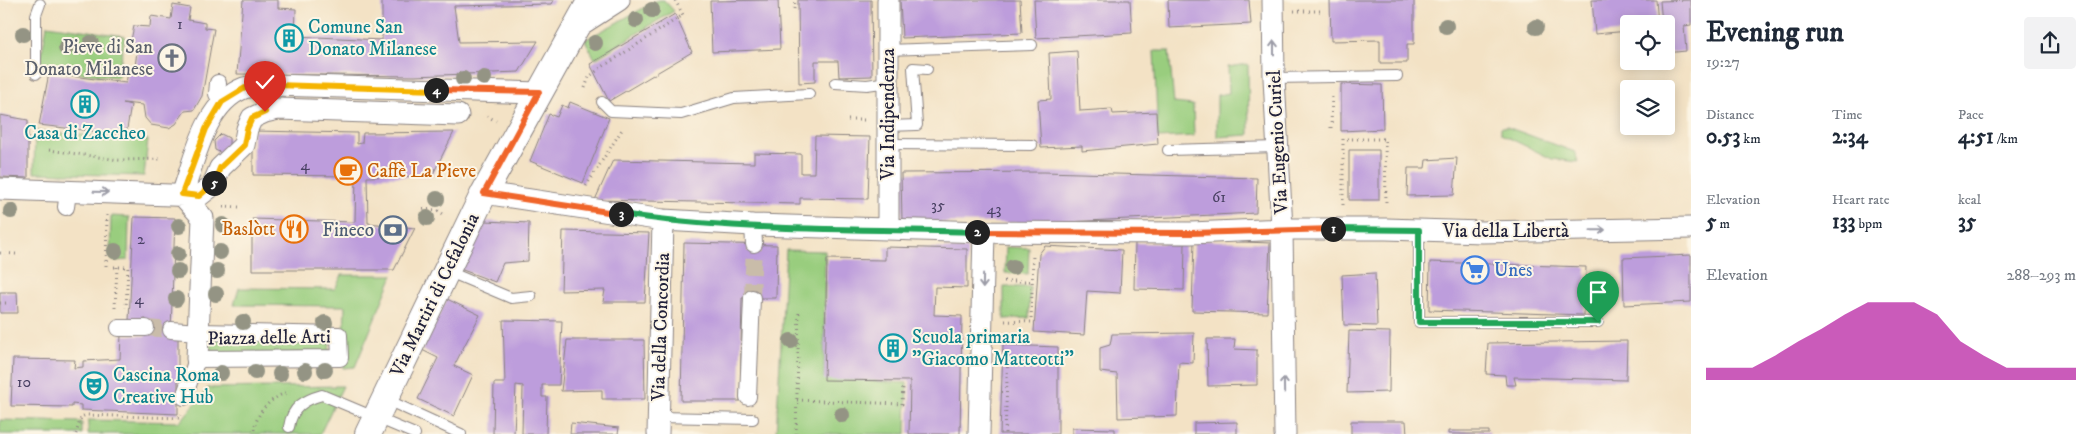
<!DOCTYPE html>
<meta charset="utf-8">
<style>
body{margin:0;font-family:"IM FELL DW Pica",serif;background:#f2f2f3;color:#1f2937;height:100vh;display:flex;flex-direction:column;font-size:19px;white-space:nowrap}
*{box-sizing:border-box;margin:0}
p{font-size:16px;color:#747a83}
.icon{flex:none;width:28px;height:28px;fill:none;stroke:currentColor;stroke-width:2;stroke-linecap:round;stroke-linejoin:round}
.map{position:relative;flex:1;overflow:hidden}
.details{display:flex;flex-direction:column;background:#fff;width:400px}
.details>*{flex:none}
.buttons{position:absolute;left:1620px;top:15px;display:grid;gap:10px}
.buttons a{display:grid;place-items:center;width:55px;height:55px;border-radius:5px;background:#fff;box-shadow:0 2px 12px #0003;font-size:25px}
.pin{position:absolute;display:grid;place-items:center;width:42px;height:42px;color:#fff;margin:-51px -21px;border-radius:50% 50% 50% 0;rotate:-45deg;box-shadow:0 0 5px #0007}
.pin .icon{rotate:45deg}
.km{position:absolute;width:25px;height:25px;margin:-12px;border-radius:50%;background:#222;color:#fff;font-size:14px;line-height:25px;text-align:center}
.round{display:grid;place-items:center;flex:none;width:52px;height:52px;border-radius:5px;background:#f2f2f3}
.headline{display:flex;align-items:center;justify-content:space-between;height:85px;padding:0 15px}
h1{font-size:28px;font-weight:700;line-height:38px}
.metrics{display:grid;grid-template-columns:repeat(3,1fr);gap:8px;height:85px;padding:5px 15px}
.metrics div{display:grid;align-content:center}
.metrics b{font-size:21px;font-weight:700}
.metrics small{font-size:14px;font-weight:400}
.metrics p{font-size:14px}
.chart{height:140px;padding:10px 15px}
.chart p{display:flex;justify-content:space-between}
.chart svg{width:100%;height:90px;margin-top:5px;fill:#b5179e;opacity:.7}
main{display:flex;flex:1;min-height:0}
.map>svg:first-child{display:block}
</style>
<main>
<div class="map">
<svg width="1691" height="434" viewBox="0 0 1691 434">
<rect width="100%" height="100%" fill="#fcf5e5"/>
<filter id="ink" filterUnits="userSpaceOnUse"><feTurbulence type="fractalNoise" baseFrequency=".02" numOctaves="2"/><feDisplacementMap in="SourceGraphic" scale="10" xChannelSelector="R" yChannelSelector="G"/><feConvolveMatrix kernelMatrix="1 2 1 2 8 2 1 2 1" color-interpolation-filters="sRGB"/></filter>
<filter id="wash" filterUnits="userSpaceOnUse"><feTurbulence type="fractalNoise" baseFrequency=".0096" numOctaves="4" result="noise"/><feDisplacementMap in="SourceGraphic" scale="20" xChannelSelector="R" yChannelSelector="G"/><feGaussianBlur stdDeviation="1.12" result="paint"/><feColorMatrix in="noise" values="0 0 0 0 0 0 0 0 0 0 0 0 0 0 0 0 0 1.4 0 .05"/><feComposite in="paint" operator="in"/></filter>
<g filter="url(#wash)">
<rect width="100%" height="100%" fill="#f3e2c5"/>
<path fill="#99cd7e" stroke="#5e785c" d="M658,0H664L674,11L595,59L585,40Z
M47,25L125,36L118,77L39,69Z
M1154,51H1169L1174,103L1193,105L1194,136L1158,138Z
M1248,64L1249,135L1217,137V95L1229,93L1228,67Z
M1501,127H1507L1575,152L1578,162L1552,159L1501,134Z
M35,131L148,140L144,176L34,173Z
M111,216L129,217L128,260L113,261L110,256Z
M1006,247L1029,248L1028,274L1005,273Z
M786,250L825,251L824,378L907,383L906,434H776Z
M342,275H393L355,367L343,368L345,306L234,305L239,288L335,289Z
M1004,287H1030L1029,318L1004,319Z
M209,339H330L329,354L212,355Z
M343,386L320,434H88V420L180,422L208,388Z
M0,420L82,422V434H0Z"/>
<g id="blocks">
<path fill="#bd9ddc" d="M243,0H278V8L296,9L295,36L382,40V0H554L552,4L454,6L459,42L538,41L519,72L415,76L237,74Z
M778,0L780,49L712,52L710,1Z
M798,0H871L872,76L839,77L838,61H815V82L799,83Z
M900,0H1020L1022,33L902,38Z
M1034,0H1130L1132,33L1036,38Z
M1168,0H1249L1251,24L1169,28Z
M1330,0H1414V44H1407V63H1380V40L1331,41Z
M1592,0H1656L1658,24H1629V31L1595,34Z
M1691,0V25L1684,26L1686,51L1666,53V24H1662L1660,1Z
M173,5L190,8L188,20L205,23V28L214,29L202,96L194,110L185,111L176,124L169,128L151,125L145,118L143,105L123,103L131,105L126,135L39,125L49,73L126,83L128,72L134,74L138,44L130,45L134,26L150,27L151,16L171,19Z
M675,14L692,52L609,101L590,64Z
M1077,51L1080,111L1112,109L1113,114L1156,112L1158,144L1082,151V146L1041,148L1038,100L1051,99L1049,53Z
M1341,84L1382,85L1383,129L1341,131Z
M570,102L609,118L583,183L530,161L549,114L557,117L562,105L568,108Z
M0,115L28,120V178L0,177Z
M253,131L357,133V144L362,143L363,133L454,132L432,176L367,177L368,223L415,228L394,270H252V219L355,222L356,176L253,175Z
M221,134L229,138V146L224,154L215,150L214,141Z
M815,136L870,137L868,199L800,198V204L595,200L613,160L754,163V153L801,154V173H814Z
M1349,150H1379V200H1349Z
M1457,158L1454,195L1407,196L1408,168H1425L1426,160Z
M1044,172L1257,178L1256,213L1044,223L902,222L901,173Z
M134,217L175,218L171,330L178,336V414L81,410V405L72,404V407L11,406L13,359L75,360L74,368L83,367V361L120,359L121,335L146,336V319L129,321Z
M485,221L529,223L528,261L503,263L495,282L460,269Z
M563,231L649,233L645,302H603L605,290L561,291Z
M1194,240L1270,243L1267,313L1192,311Z
M684,243L777,245L776,298H742L740,401H681Z
M1135,243L1185,244L1184,290L1134,289Z
M1045,246L1122,250L1120,293L1087,291L1084,335L1034,332L1039,254Z
M885,247L967,249V288L935,287L934,315L962,316L960,434H909L910,381L824,380L827,259L885,260Z
M1691,255V302L1624,305L1623,258Z
M1430,262L1586,267L1584,315L1429,310Z
M1375,273L1377,326L1344,325L1342,275Z
M0,292H17L18,313H0Z
M447,299L480,315L454,366L473,375L454,416L418,399L438,358L422,350Z
M503,320L562,321L559,385H542V397H547L546,434H522L523,386L516,385L514,434H493L494,383H505Z
M1349,331L1390,332L1389,392L1347,393Z
M1194,333L1193,363L1179,362L1177,416L1118,418L1117,374L1100,372V348L1110,345L1112,334Z
M1207,339H1235L1234,349L1257,350V385L1208,386Z
M567,340H644L645,399H602V390L561,391Z
M1627,341L1626,380L1514,377L1516,385H1506L1505,375L1486,374L1488,343Z
M1003,345L1058,347V434H1000Z
M1351,421H1406L1407,434H1351Z
M1237,422V434H1194V423Z
M571,423L619,428L618,434H570Z
M1072,428L1115,429V434H1072Z
M1448,431H1489V434H1448Z"/>
</g>
</g>
<g filter="url(#ink)">
<use href="#blocks" fill-opacity="0" stroke="#8a8280" stroke-width="1"/>
<g fill="none" stroke-linecap="round" stroke-linejoin="round">
<path stroke="#c9bca9" stroke-width="16" stroke-dasharray="16 8" stroke-linecap="butt" d="M752,298L754,244
M146,328L171,330"/>
<g stroke="#8a8280" stroke-width="12">
<path id="service" d="M887,50L1032,45
M36,74V15L40,4
M1274,78L1397,76
M835,83L867,85L888,82
M602,102L611,111L681,114L734,98L809,94
M888,126L917,125L913,68L927,69
M888,144L1032,145
M1168,150L1278,147
M1419,230V322H1598
M447,271L511,298L531,296
M385,399L461,434
M659,417L753,419
M289,427C292,407 304,400 322,395L415,434"/>
</g>
<g stroke="#8a8280" stroke-width="18">
<path id="pedestrian" d="M218,83L217,94L222,102
M66,207L68,192
M753,225L754,244
M119,328H146
M171,330L199,332L339,335L340,358L197,359L184,397
M748,397L752,298"/>
</g>
<g stroke="#8a8280" stroke-width="23">
<path id="minor" d="M888,0V229
M1273,0L1274,78L1282,229L1285,434
M577,27L619,0
M0,189L199,196L213,185L220,168L244,145L247,129L252,118L265,112L278,109L458,115
M484,193L663,220L753,225L984,232L1191,233L1282,229H1386L1482,232L1691,228
M182,195C195,159 205,103 244,88C253,85 266,86 275,85L539,93
M182,195L203,218L197,359
M658,434L663,220
M979,434L984,232"/>
</g>
<g stroke="#8a8280" stroke-width="28">
<path id="tertiary" d="M368,434L484,193L591,0"/>
</g>
<path stroke="#8a8280" stroke-width="3" stroke-dasharray="1 4" stroke-linecap="butt" d="M180,5L181,0
M794,9L795,0
M1294,11H1321
M585,88L589,77L599,69L683,15L675,0
M487,116L496,121
M848,120H867
M1331,128L1332,94
M49,150L119,160L161,159
M586,186L623,128
M1343,205V139H1385L1386,206
M223,206L239,207
M423,209L437,210L446,216
M107,215L106,267H128L126,308
M0,253L16,254
M1004,281H1032
M0,303H10
M115,308L117,267
M1005,321L1031,322L1033,254
M1003,352H1008L1005,434
M797,400L902,404L903,387
M254,430C257,412 270,398 288,392
M76,434L81,417L86,415L180,418L181,415
M796,434L799,309"/>
<use href="#service" stroke="#fff" stroke-width="10"/>
<use href="#pedestrian" stroke="#fff" stroke-width="16"/>
<use href="#minor" stroke="#fff" stroke-width="21"/>
<use href="#tertiary" stroke="#fff" stroke-width="26"/>
</g>
<g fill="#949484">
<circle cx="652" cy="10" r="8"/>
<circle cx="636" cy="20" r="8"/>
<circle cx="1446" cy="26" r="8"/>
<circle cx="1536" cy="27" r="8"/>
<circle cx="23" cy="34" r="8"/>
<circle cx="91" cy="43" r="8"/>
<circle cx="595" cy="43" r="8"/>
<circle cx="66" cy="48" r="8"/>
<circle cx="484" cy="78" r="8"/>
<circle cx="463" cy="79" r="8"/>
<circle cx="437" cy="199" r="8"/>
<circle cx="11" cy="211" r="8"/>
<circle cx="427" cy="218" r="8"/>
<circle cx="223" cy="225" r="8"/>
<circle cx="179" cy="226" r="8"/>
<circle cx="115" cy="251" r="8"/>
<circle cx="220" cy="252" r="8"/>
<circle cx="178" cy="254" r="8"/>
<circle cx="1013" cy="267" r="8"/>
<circle cx="178" cy="271" r="8"/>
<circle cx="217" cy="271" r="8"/>
<circle cx="216" cy="294" r="8"/>
<circle cx="176" cy="299" r="8"/>
<circle cx="243" cy="322" r="8"/>
<circle cx="325" cy="323" r="8"/>
<circle cx="791" cy="341" r="8"/>
<circle cx="325" cy="370" r="8"/>
<circle cx="305" cy="371" r="8"/>
<circle cx="255" cy="372" r="8"/>
<circle cx="221" cy="373" r="8"/>
<circle cx="280" cy="374" r="8"/>
<circle cx="842" cy="415" r="8"/>
</g>
<defs><path id="oneway-shaft" d="M-6 0H5M1.5-3L5.5 0L1.5 3" fill="none" stroke-width="1.6" stroke-linecap="round" stroke-linejoin="round" transform="scale(1.25)"/></defs>
<g stroke="#9c9ca7">
<use href="#oneway-shaft" transform="translate(1274 48) rotate(-90)"/>
<use href="#oneway-shaft" transform="translate(101 192) rotate(1)"/>
<use href="#oneway-shaft" transform="translate(1598 230) rotate(-1)"/>
<use href="#oneway-shaft" transform="translate(983 281) rotate(91)"/>
<use href="#oneway-shaft" transform="translate(1284 385) rotate(-91)"/>
</g>
</g>
<g fill="none" stroke-linecap="round" stroke-linejoin="round" filter="url(#ink)">
<g stroke="#fff" stroke-width="10">
<path id="split-1" d="M1333,229L1419,230V322H1598"/>
</g>
<g stroke="#fff" stroke-width="10">
<path id="split-2" d="M977,232L1191,233L1333,229"/>
</g>
<g stroke="#fff" stroke-width="10">
<path id="split-3" d="M621,214C738,232 859,228 977,232"/>
</g>
<g stroke="#fff" stroke-width="10">
<path id="split-4" d="M436,90L539,92L484,193L621,214"/>
</g>
<g stroke="#fff" stroke-width="10">
<path id="split-5" d="M214,183L199,196L182,194L206,129L222,102L245,88L275,85L436,90"/>
</g>
<g stroke="#fff" stroke-width="10">
<path id="split-6" d="M214,183L220,168L244,145L247,129L252,118L265,112"/>
</g>
<use href="#split-1" stroke="#22a559" stroke-width="6"/>
<use href="#split-2" stroke="#f0652b" stroke-width="6"/>
<use href="#split-3" stroke="#22a559" stroke-width="6"/>
<use href="#split-4" stroke="#f0652b" stroke-width="6"/>
<use href="#split-5" stroke="#f5b400" stroke-width="6"/>
<use href="#split-6" stroke="#f5b400" stroke-width="6"/>
</g>
<defs>
<g id="building-ring" transform="scale(1.4375)"><circle r="9.5" fill="#fcf5e5" stroke="#0f9aa8" stroke-width="1.5"/><path d="M-4-6H4V6H1V3H-1V6H-4ZM-2.5-4.3h1.7v1.8h-1.7ZM.8-4.3h1.7v1.8H.8ZM-2.5-1h1.7V.8h-1.7ZM.8-1h1.7V.8H.8Z" fill="#0f9aa8"/></g>
<g id="church-ring" transform="scale(1.4375)"><circle r="9.5" fill="#fcf5e5" stroke="#6b7280" stroke-width="1.5"/><path d="M-1.2-6h2.4v3.5h3.3v2.4h-3.3V6h-2.4V-.1h-3.3v-2.4h3.3Z" fill="#6b7280"/></g>
<g id="cafe-ring" transform="scale(1.4375)"><circle r="9.5" fill="#fcf5e5" stroke="#e8710a" stroke-width="1.5"/><path d="M-5.5-4.5H6V0H3Q3 3.5 0 3.5H-2.5Q-5.5 3.5-5.5 0ZM3-3.2v2h1.7v-2ZM-6 4.5H4V6H-6Z" fill="#e8710a"/></g>
<g id="restaurant-ring" transform="scale(1.4375)"><circle r="9.5" fill="#fcf5e5" stroke="#e8710a" stroke-width="1.5"/><path d="M-5-6h1v4h1v-4h1v4h1v-4h1v5L-1.5 .5V6h-2V.5L-5-1ZM5-6V6H3V1.5H1.5Q1.5-4 5-6Z" fill="#e8710a"/></g>
<g id="bank-ring" transform="scale(1.4375)"><circle r="9.5" fill="#fcf5e5" stroke="#5c6f8a" stroke-width="1.5"/><path d="M-6-4H6V4H-6ZM0-2.3a2.3 2.3 0 1 0 0 4.6a2.3 2.3 0 1 0 0-4.6Z" fill="#5c6f8a"/></g>
<g id="supermarket-ring" transform="scale(1.4375)"><circle r="9.5" fill="#fcf5e5" stroke="#3f7fe0" stroke-width="1.5"/><path d="M-6-5.5h2.5l.6 2H6L4.5 2H-2.5L-4.4-4H-6ZM-1.5 3.2a1.3 1.3 0 1 0 .1 0ZM3 3.2a1.3 1.3 0 1 0 .1 0Z" fill="#3f7fe0"/></g>
<g id="theatre-ring" transform="scale(1.4375)"><circle r="9.5" fill="#fcf5e5" stroke="#0f9aa8" stroke-width="1.5"/><path d="M-5-5.5Q0-4 5-5.5V0Q5 5 0 6Q-5 5-5 0ZM-3.3-2.5H-1v1.5H-3.3ZM1-2.5H3.3v1.5H1ZM-2.8 1Q0 5.5 2.8 1Z" fill="#0f9aa8"/></g>
</defs>
<g fill-rule="evenodd">
<use href="#building-ring" x="289" y="38"/>
<use href="#church-ring" x="172" y="58"/>
<use href="#building-ring" x="85" y="104"/>
<use href="#cafe-ring" x="348" y="171"/>
<use href="#restaurant-ring" x="294" y="229"/>
<use href="#bank-ring" x="393" y="230"/>
<use href="#supermarket-ring" x="1475" y="270"/>
<use href="#building-ring" x="893" y="348"/>
<use href="#theatre-ring" x="94" y="386"/>
</g>
<g text-anchor="middle" dominant-baseline="central" stroke-width="4" stroke-linejoin="round" paint-order="stroke">
<g font-size="16" fill="#494163">
<text x="180" y="24">1</text>
<text x="305" y="165">4</text>
<text x="1219" y="197">61</text>
<text x="938" y="205">35</text>
<text x="994" y="209">43</text>
<text x="141" y="239">2</text>
<text x="139" y="299">4</text>
<text x="24" y="382">10</text>
</g>
<g font-size="19" fill="#0d838f" stroke="#fcf5e5" text-anchor="start">
<text x="308" y="27">Comune San<tspan x="308" dy="22">Donato Milanese</tspan></text>
<text x="85" y="133" text-anchor="middle">Casa di Zaccheo</text>
<text x="912" y="337">Scuola primaria<tspan x="912" dy="22">"Giacomo Matteotti"</tspan></text>
<text x="113" y="375">Cascina Roma<tspan x="113" dy="22">Creative Hub</tspan></text>
</g>
<g font-size="19" fill="#5b616d" stroke="#fcf5e5" text-anchor="end">
<text x="153" y="47">Pieve di San<tspan x="153" dy="22">Donato Milanese</tspan></text>
</g>
<g font-size="19" fill="#22223b" stroke="#fcf5e5">
<text transform="translate(888 114) rotate(-90)">Via Indipendenza</text>
<text transform="translate(1278 142) rotate(-93)">Via Eugenio Curiel</text>
<text x="1506" y="231">Via della Libertà</text>
<text transform="translate(435 295) rotate(-64)">Via Martiri di Cefalonia</text>
<text transform="translate(661 327) rotate(-88)">Via della Concordia</text>
<text transform="translate(269 338) rotate(-1)">Piazza delle Arti</text>
</g>
<g font-size="19" fill="#c56008" stroke="#fcf5e5" text-anchor="start">
<text x="367" y="171">Caffè La Pieve</text>
<text x="275" y="229" text-anchor="end">Baslòtt</text>
</g>
<g font-size="19" fill="#4e5e75" stroke="#fcf5e5" text-anchor="end">
<text x="374" y="230">Fineco</text>
</g>
<g font-size="19" fill="#366cbe" stroke="#fcf5e5" text-anchor="start">
<text x="1494" y="270">Unes</text>
</g>
</g>
</svg>
<div class="buttons">
<a><svg class="icon" aria-label="locate" viewBox="0 0 24 24"><circle cx="12" cy="12" r="6"/><path d="M12 2v4M12 18v4M2 12h4M18 12h4"/></svg></a>
<a><svg class="icon" aria-label="layers" viewBox="0 0 24 24"><path d="M12 4l9 5-9 5-9-5zM3 14l9 5 9-5"/></svg></a>
</div>
<div class="pin" style="left:1598px;top:322px;background:#1e9e55"><svg class="icon" aria-label="arrive" viewBox="0 0 24 24"><path d="M6 21V4h12l-3 4 3 4H6"/></svg></div>
<div class="pin" style="left:265px;top:112px;background:#d93025"><svg class="icon" aria-label="check" viewBox="0 0 24 24"><path d="M5 12l5 5 9-10"/></svg></div>
<b class="km" style="left:1333px;top:229px">1</b>
<b class="km" style="left:977px;top:232px">2</b>
<b class="km" style="left:621px;top:214px">3</b>
<b class="km" style="left:436px;top:90px">4</b>
<b class="km" style="left:214px;top:183px">5</b>
</div>
<section class="details">
<div class="headline"><div><h1>Evening run</h1><p>19:27</p></div><a class="round"><svg class="icon" aria-label="share" viewBox="0 0 24 24"><path d="M12 15V3M7 8l5-5 5 5M5 13v7h14v-7"/></svg></a></div>
<div class="metrics">
<div><p>Distance</p><b>0.53<small> km</small></b></div>
<div><p>Time</p><b>2:34</b></div>
<div><p>Pace</p><b>4:51<small> /km</small></b></div>
</div>
<div class="metrics">
<div><p>Elevation</p><b>5<small> m</small></b></div>
<div><p>Heart rate</p><b>133<small> bpm</small></b></div>
<div><p>kcal</p><b>35</b></div>
</div>
<div class="chart"><p><span>Elevation</span>288–293 m</p>
<svg viewBox="0 0 160 44" preserveAspectRatio="none"><path d="M0 44V38L10 38L20 38L30 32L40 25L50 19L60 12L70 6L80 6L90 6L100 12L110 25L120 32L130 38L140 38L150 38L160 38V44z"/></svg>
</div>
</section>
</main>
